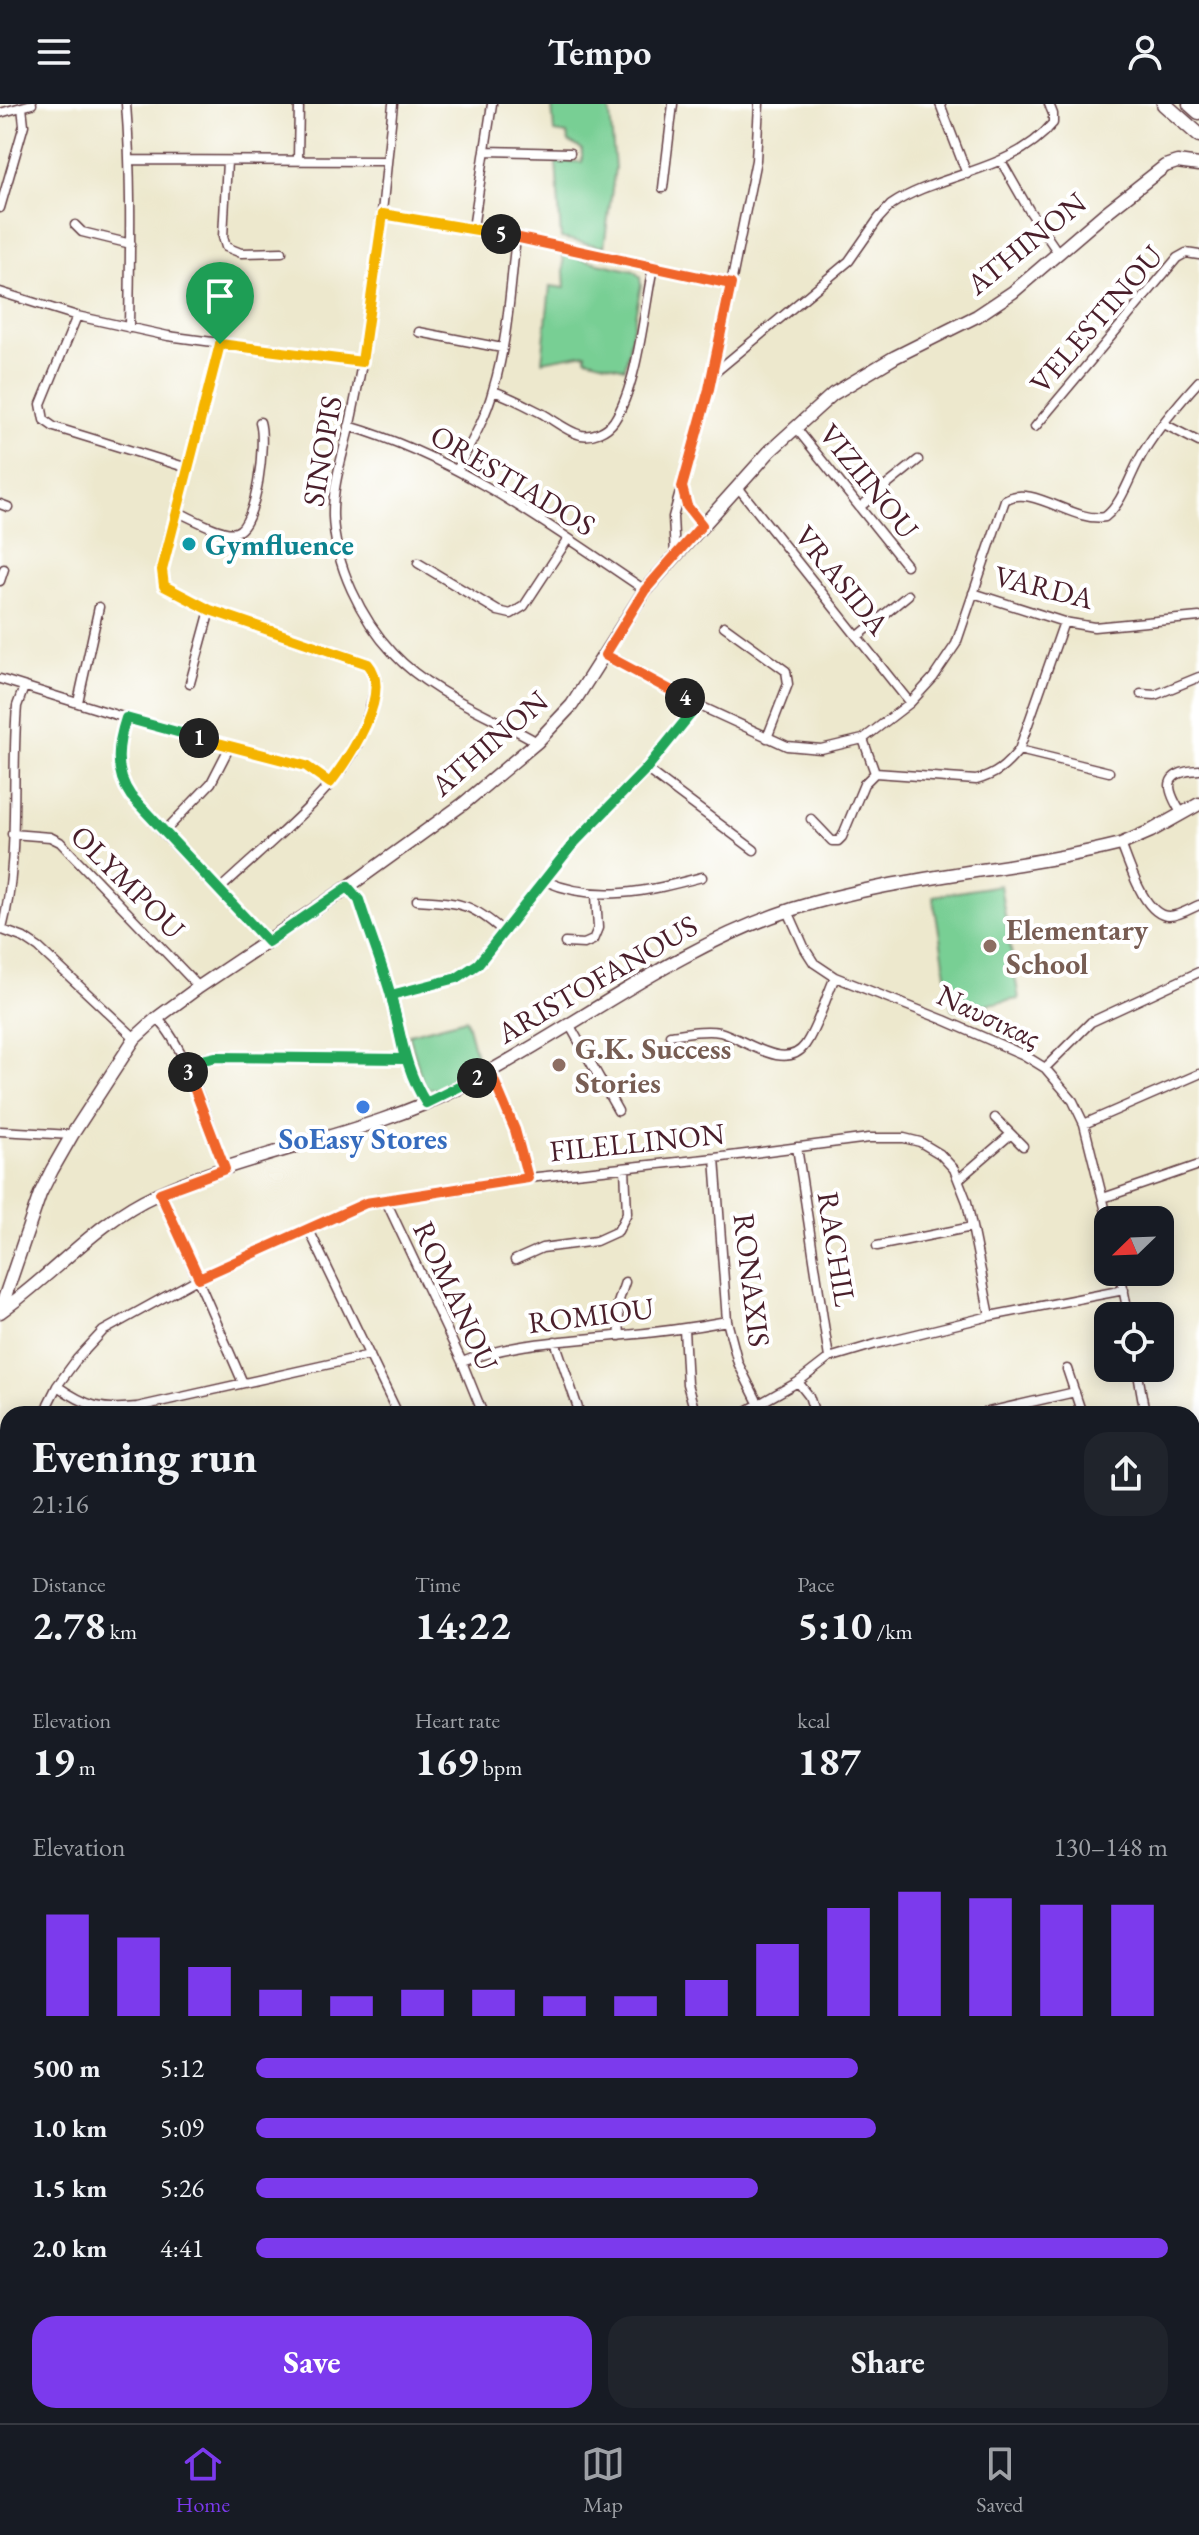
<!DOCTYPE html>
<meta charset="utf-8">
<style>
body{margin:0;font-family:"EB Garamond",serif;background:#20242c;color:#f1f3f6;height:100vh;display:flex;flex-direction:column;font-size:30px;white-space:nowrap}
*{box-sizing:border-box;margin:0}
p{font-size:26px;color:#9ea1a6}
.icon{flex:none;width:44px;height:44px;fill:none;stroke:currentColor;stroke-width:2;stroke-linecap:round;stroke-linejoin:round}
.map{position:relative;flex:1;overflow:hidden}
.side{position:absolute;left:0px;top:1302px;width:1200px;height:1018px;display:flex;flex-direction:column;background:#171b24;border-radius:24px 24px 0 0;box-shadow:0 4px 20px #0003}
.side>*{flex:none}
.needle{width:52px;rotate:247deg}
.tools{position:absolute;left:1094px;top:1102px;display:grid;gap:16px}
.tools a{display:grid;place-items:center;width:80px;height:80px;border-radius:16px;background:#171b24;box-shadow:0 4px 20px #0003;font-size:40px}
.pin{position:absolute;display:grid;place-items:center;width:68px;height:68px;color:#fff;margin:-82px -34px;border-radius:50% 50% 50% 0;rotate:-45deg;box-shadow:0 0 8px #0007}
.pin .icon{rotate:45deg}
.km{position:absolute;width:40px;height:40px;margin:-20px;border-radius:50%;background:#222;color:#fff;font-size:22px;line-height:40px;text-align:center}
.round{display:grid;place-items:center;flex:none;width:84px;height:84px;border-radius:24px;background:#20242c}
.overview{display:flex;align-items:center;justify-content:space-between;height:136px;padding:0 32px}
h1{font-size:44px;font-weight:700;line-height:60px}
.metrics{display:grid;grid-template-columns:repeat(3,1fr);gap:12px;height:136px;padding:8px 32px}
.metrics div{display:grid;align-content:center}
.metrics b{font-size:40px;font-weight:700}
.metrics small{font-size:22px;font-weight:400}
.metrics p{font-size:22px}
.chart{height:224px;padding:16px 32px}
.chart p{display:flex;justify-content:space-between}
.chart svg{width:100%;height:144px;margin-top:8px;stroke:#7c3aed;stroke-width:6}
.action{display:flex;gap:16px;margin-top:auto;padding:16px 32px}
.action a{flex:1;height:92px;border-radius:24px;background:#7c3aed;color:#fff;font-size:32px;font-weight:700;line-height:92px;text-align:center}
.action a+a{background:#20242c;color:#f1f3f6}
ul{padding:0 32px;list-style:none;font-size:26px}
li{display:grid;grid-template-columns:128px 96px 1fr;align-items:center;height:60px}
li i{height:20px;border-radius:10px;background:#7c3aed}
header{display:flex;justify-content:space-between;align-items:center;height:104px;padding:0 32px;background:#171b24;font-size:36px;font-weight:700}
.tabs{display:flex;justify-content:space-around;align-items:center;height:112px;border-top:2px solid #363941;background:#171b24;font-size:22px;color:#9ea1a6}
.tabs a{display:grid;justify-items:center;gap:4px}
.tabs .on{color:#7c3aed}
.map>svg:first-child{display:block}
</style>
<header><svg class="icon" aria-label="menu" viewBox="0 0 24 24"><path d="M4 6h16M4 12h16M4 18h16"/></svg>Tempo<svg class="icon" aria-label="person" viewBox="0 0 24 24"><circle cx="12" cy="8" r="4"/><path d="M4 21q1-7 8-7t8 7"/></svg></header>
<div class="map">
<svg width="1199" height="2319" viewBox="0 0 1199 2319">
<rect width="100%" height="100%" fill="#fff"/>
<filter id="ink" filterUnits="userSpaceOnUse"><feTurbulence type="fractalNoise" baseFrequency=".0125" numOctaves="2"/><feDisplacementMap in="SourceGraphic" scale="16" xChannelSelector="R" yChannelSelector="G"/><feConvolveMatrix kernelMatrix="1 2 1 2 8 2 1 2 1" color-interpolation-filters="sRGB"/></filter>
<filter id="wash" filterUnits="userSpaceOnUse"><feTurbulence type="fractalNoise" baseFrequency=".006" numOctaves="4" result="noise"/><feDisplacementMap in="SourceGraphic" scale="32" xChannelSelector="R" yChannelSelector="G"/><feGaussianBlur stdDeviation="1.8" result="paint"/><feColorMatrix in="noise" values="0 0 0 0 0 0 0 0 0 0 0 0 0 0 0 0 0 1.4 0 .05"/><feComposite in="paint" operator="in"/></filter>
<g filter="url(#wash)">
<rect width="100%" height="100%" fill="#ede8cd"/>
<path fill="#78cf94" stroke="#617760" stroke-width="2" d="M552,0H609L615,64L604,143L561,134L556,57L582,58V45L569,38L567,30L554,28Z
M563,151L634,167L640,173L641,181L625,264L586,254V249L542,257L550,182L565,184Z
M1000,781L1019,895L952,906L933,792Z
M466,915L479,963L438,986L424,983L409,930Z"/>
</g>
<g filter="url(#ink)">
<g fill="none" stroke-linecap="round" stroke-linejoin="round">
<g stroke="#623d43" stroke-width="11">
<path id="street" d="M126,0C132,75 130,149 129,224
M393,0C384,86 377,173 362,259C358,281 354,303 349,324C342,354 332,383 333,413C335,461 361,515 393,549C431,590 489,610 537,638
M940,0L967,70
M0,9L32,0
M486,47L570,49
M298,55L299,0
M130,56L387,57
M227,57L223,133L226,143L241,149L282,148
M1001,57L1029,106L1059,150
M663,84L673,0
M0,104L24,21L22,3
M383,110L473,124L731,180
M75,121L82,128L131,140
M473,124L492,0
M0,188L77,212L168,232L362,258
M77,212L41,300L44,316L54,323L188,364
M419,228L502,244
M712,271L849,157L879,114L891,101C938,69 1013,68 1053,19V10L1049,0
M493,287C511,293 527,302 543,310C555,317 568,328 581,331C593,333 607,327 614,317C638,281 644,206 653,163
M1164,320L1199,338
M349,322C459,354 551,423 645,486
M1035,323L1177,154L1186,149L1199,151
M796,324L906,461
M458,364C471,339 486,313 493,286C508,237 510,184 516,134
M737,382L910,599
M683,384L687,402L702,421
M0,400L8,403
M860,403L918,356
M178,408C192,414 223,432 236,428C257,422 266,337 260,318
M675,451L673,413L709,285L731,180L756,56L759,0
M418,459L498,507L511,510L524,502L568,435
M0,477L4,465
M973,489L1064,518L1094,523L1199,513
M724,522L786,567L788,580L767,634
M857,533L908,491
M605,551L698,601L787,642L821,645L863,635L910,599L933,574L956,540L1005,396C1032,379 1073,419 1105,413C1124,398 1131,367 1144,347C1159,322 1179,299 1199,277
M0,575L126,614L306,662L330,679
M190,579L210,506
M1141,590L1155,591L1199,573
M78,598L99,503
M126,614L118,647L120,670L127,686L163,729L268,838
M863,635L875,669
M1019,646L1109,668
M646,665L754,746
M1182,710C1166,685 1161,668 1199,666
M811,715L832,737H838L842,733L864,680L875,669L976,676C996,671 1006,662 1019,646L1064,518
M163,729L211,679L230,642
M12,730L50,733L60,738L199,883
M1121,740C1129,759 1144,812 1169,812C1179,812 1190,805 1199,801
M545,777C598,800 648,787 702,773
M348,783L359,796C369,828 382,860 391,892C401,929 405,966 426,999
M220,785C260,747 322,698 351,652C361,636 366,618 371,600C376,583 380,574 368,560L210,506L164,482L162,466L220,240
M417,796C460,799 470,798 504,828
M788,807L805,845L814,859L835,873L944,916L1024,951L1045,964L1073,997L1084,1020L1108,1116
M0,825L24,834L39,844L135,934
M2,825C20,757 11,673 17,602L24,583
M565,839L584,840L593,836L598,824L596,791
M391,891L457,874L473,864L573,740L646,665L698,601
M157,914C189,946 208,1022 225,1065
M569,920L618,1007
M670,931C686,929 704,925 720,928C743,934 785,969 805,941C817,924 826,893 835,873
M185,960L216,953L405,955
M1045,964L1091,918L1199,868
M490,967L515,1026L528,1074
M995,1014L1023,1042
M1084,1020L1199,970
M0,1027L72,1031
M797,1043L829,1254
M715,1054L727,1217L738,1259L758,1299
M960,1074L1011,1030
M160,1089L243,1279
M1103,1094L1199,1061
M385,1095L462,1258L483,1310
M309,1126L398,1310
M877,1142L972,1123
M515,1156L542,1144L596,1137L618,1127L627,1109L625,1064
M1120,1168L1126,1199
M684,1225L687,1280L695,1308
M620,1232L618,1199L625,1178
M555,1237L580,1310
M462,1258C510,1239 564,1237 615,1232C653,1229 690,1224 727,1217
M1137,1264L1145,1310
M1067,1265L1082,1310
M798,1278L809,1292L815,1310
M57,1282C86,1302 101,1307 137,1303L370,1251
M47,1310L48,1300L57,1282L77,1255L103,1227L199,1174L366,1099L528,1074L715,1054L869,1034H904L920,1038L940,1050L954,1065L967,1098L990,1212
M741,1310L798,1278L829,1254L876,1240L990,1212L1124,1186
M979,1310L1075,1288
M0,1385H8
M1192,1420L1199,1415
M0,1471H8
M1192,1523L1199,1541L1192,1544
M1192,1800L1199,1801
M0,1815L8,1791
M1192,1913L1199,1837
M0,1965H8
M1192,1966L1199,1967
M1192,2062L1199,2103
M1192,2155L1199,2154
M600,2312V2319
M657,2312V2319
M978,2312V2319
M31,2319L38,2312"/>
</g>
<g stroke="#623d43" stroke-width="15">
<path id="secondary" d="M0,1207L40,1090L52,1066L72,1031L135,934L157,914L199,883L348,783L463,700L537,638L572,601L645,486L770,347L833,290L895,253L977,212L1013,188L1104,110L1165,62L1177,58L1199,61
M0,1208C55,1170 95,1118 157,1090C255,1046 365,1032 461,983C572,926 673,844 793,805C900,771 1013,767 1121,740L1151,727L1199,700
M1192,1649L1199,1644
M1172,2312L1175,2319
M231,2319L235,2312"/>
</g>
<g stroke="#623d43" stroke-width="17">
<path id="primary" d="M1164,0L1199,31
M1190,0L1199,8
M1192,2260L1199,2258
M239,2319H278
M776,2319L901,2312"/>
</g>
<use href="#street" stroke="#fff" stroke-width="8"/>
<use href="#secondary" stroke="#fff" stroke-width="12"/>
<use href="#primary" stroke="#fff" stroke-width="14"/>
</g>
</g>
<g fill="none" stroke-linecap="round" stroke-linejoin="round" filter="url(#ink)">
<g stroke="#fff" stroke-width="16">
<path id="split-1" d="M199,634L306,662L330,679C349,654 393,589 368,560L210,506L164,482L162,466L220,240"/>
</g>
<g stroke="#fff" stroke-width="16">
<path id="split-2" d="M199,634L126,614C117,641 114,668 131,692L268,838L348,783L359,796C369,828 382,860 391,892C401,930 405,966 426,999L477,974"/>
</g>
<g stroke="#fff" stroke-width="16">
<path id="split-3" d="M188,968L225,1065L160,1089L199,1174L366,1099L528,1074L515,1026L490,967L477,974"/>
</g>
<g stroke="#fff" stroke-width="16">
<path id="split-4" d="M188,968L185,960L216,953L405,955L391,891L457,874L478,860L573,740L646,665L698,601L685,594"/>
</g>
<g stroke="#fff" stroke-width="16">
<path id="split-5" d="M501,130L731,180L709,285L682,383L687,402L702,421L645,486L605,551L685,594"/>
</g>
<g stroke="#fff" stroke-width="16">
<path id="split-6" d="M220,240L362,258L383,110L501,130"/>
</g>
<use href="#split-1" stroke="#f5b400" stroke-width="10"/>
<use href="#split-2" stroke="#22a559" stroke-width="10"/>
<use href="#split-3" stroke="#f0652b" stroke-width="10"/>
<use href="#split-4" stroke="#22a559" stroke-width="10"/>
<use href="#split-5" stroke="#f0652b" stroke-width="10"/>
<use href="#split-6" stroke="#f5b400" stroke-width="10"/>
</g>
<circle fill="#0f9aa8" stroke="#fff" stroke-width="3" cx="189" cy="440" r="8"/>
<g fill="#8d6e63" stroke="#fff" stroke-width="3">
<circle cx="990" cy="842" r="8"/>
<circle cx="559" cy="961" r="8"/>
</g>
<circle fill="#3f7fe0" stroke="#fff" stroke-width="3" cx="363" cy="1003" r="8"/>
<g text-anchor="middle" dominant-baseline="central" stroke-width="8" stroke-linejoin="round" paint-order="stroke">
<g font-size="30" fill="#4a1f2b" stroke="#fff">
<text transform="translate(1026 139) rotate(-39)">ATHINON</text>
<text transform="translate(1096 215) rotate(-49)">VELESTINOU</text>
<text transform="translate(322 347) rotate(-80)">SINOPIS</text>
<text transform="translate(513 376) rotate(31)">ORESTIADOS</text>
<text transform="translate(869 377) rotate(51)">VIZIINOU</text>
<text transform="translate(842 476) rotate(51)">VRASIDA</text>
<text transform="translate(1044 483) rotate(14)">VARDA</text>
<text transform="translate(489 639) rotate(-41)">ATHINON</text>
<text transform="translate(128 778) rotate(45)">OLYMPOU</text>
<text transform="translate(597 875) rotate(-30)">ARISTOFANOUS</text>
<text transform="translate(989 912) rotate(25)">Ναυσικας</text>
<text transform="translate(637 1038) rotate(-6)">FILELLINON</text>
<text transform="translate(837 1145) rotate(81)">RACHIL</text>
<text transform="translate(752 1176) rotate(83)">RONAXIS</text>
<text transform="translate(456 1192) rotate(65)">ROMANOU</text>
<text transform="translate(591 1211) rotate(-7)">ROMIOU</text>
</g>
<g font-size="30" font-weight="bold" fill="#0d838f" stroke="#fff" text-anchor="start">
<text x="205" y="440">Gymfluence</text>
</g>
<g font-size="30" font-weight="bold" fill="#785e54" stroke="#fff" text-anchor="start">
<text x="1006" y="825">Elementary<tspan x="1006" dy="34">School</tspan></text>
<text x="575" y="944">G.K. Success<tspan x="575" dy="34">Stories</tspan></text>
</g>
<g font-size="30" font-weight="bold" fill="#366cbe" stroke="#fff">
<text x="363" y="1034">SoEasy Stores</text>
</g>
</g>
</svg>
<div class="tools">
<a><svg class="needle" viewBox="-14 -14 28 28"><path d="M0-13l5 13h-10z" fill="#e53935"/><path d="M0 13l5-13h-10z" fill="#9ea1a6"/></svg></a>
<a><svg class="icon" aria-label="locate" viewBox="0 0 24 24"><circle cx="12" cy="12" r="6"/><path d="M12 2v4M12 18v4M2 12h4M18 12h4"/></svg></a>
</div>
<div class="pin" style="left:220px;top:240px;background:#1e9e55"><svg class="icon" aria-label="arrive" viewBox="0 0 24 24"><path d="M6 21V4h12l-3 4 3 4H6"/></svg></div>
<b class="km" style="left:199px;top:634px">1</b>
<b class="km" style="left:477px;top:974px">2</b>
<b class="km" style="left:188px;top:968px">3</b>
<b class="km" style="left:685px;top:594px">4</b>
<b class="km" style="left:501px;top:130px">5</b>
<section class="side">
<div class="overview"><div><h1>Evening run</h1><p>21:16</p></div><a class="round"><svg class="icon" aria-label="share" viewBox="0 0 24 24"><path d="M12 15V3M7 8l5-5 5 5M5 13v7h14v-7"/></svg></a></div>
<div class="metrics">
<div><p>Distance</p><b>2.78<small> km</small></b></div>
<div><p>Time</p><b>14:22</b></div>
<div><p>Pace</p><b>5:10<small> /km</small></b></div>
</div>
<div class="metrics">
<div><p>Elevation</p><b>19<small> m</small></b></div>
<div><p>Heart rate</p><b>169<small> bpm</small></b></div>
<div><p>kcal</p><b>187</b></div>
</div>
<div class="chart"><p><span>Elevation</span>130–148 m</p>
<svg viewBox="0 0 160 44" preserveAspectRatio="none"><path d="M5 44V13M15 44V20M25 44V29M35 44V36M45 44V38M55 44V36M65 44V36M75 44V38M85 44V38M95 44V33M105 44V22M115 44V11M125 44V6M135 44V8M145 44V10M155 44V10"/></svg>
</div>
<ul>
<li><b>500 m</b>5:12<i style="width:66%"></i></li>
<li><b>1.0 km</b>5:09<i style="width:68%"></i></li>
<li><b>1.5 km</b>5:26<i style="width:55%"></i></li>
<li><b>2.0 km</b>4:41<i style="width:100%"></i></li>
</ul>
<div class="action"><a>Save</a><a>Share</a></div>
</section>
</div>
<nav class="tabs">
<a class="on"><svg class="icon" aria-label="home" viewBox="0 0 24 24"><path d="M3 11l9-7 9 7M6 9v11h12V9"/></svg>Home</a>
<a><svg class="icon" aria-label="map" viewBox="0 0 24 24"><path d="M3 6l6-2 6 2 6-2v14l-6 2-6-2-6 2zM9 4v14M15 6v14"/></svg>Map</a>
<a><svg class="icon" aria-label="saved" viewBox="0 0 24 24"><path d="M7 4h10v16l-5-4-5 4z"/></svg>Saved</a>
</nav>
